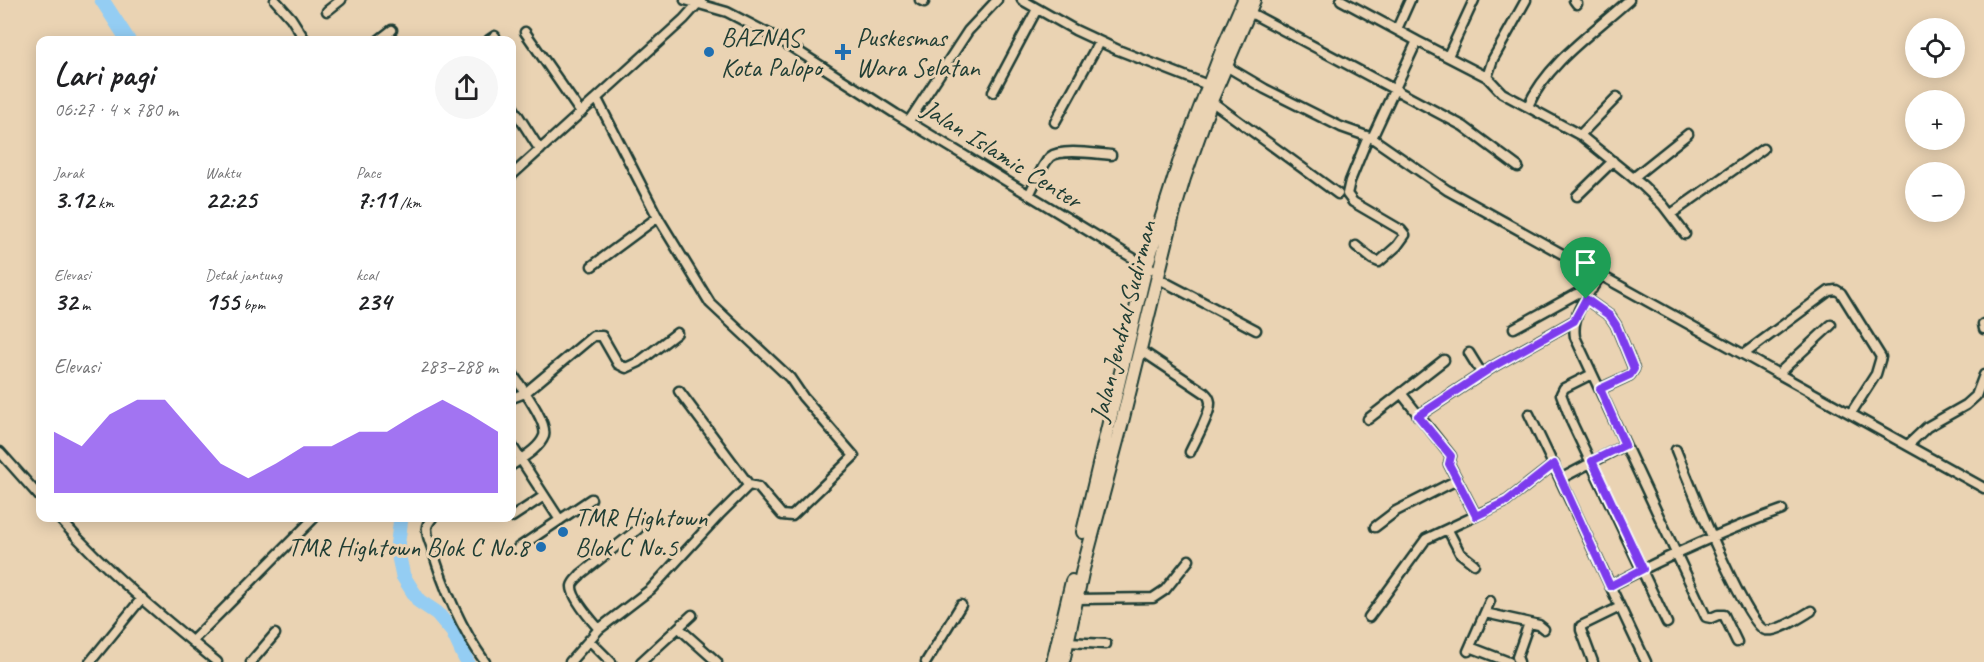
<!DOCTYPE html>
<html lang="id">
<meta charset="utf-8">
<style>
body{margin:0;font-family:Caveat,sans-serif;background:#f6f6f6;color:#202124;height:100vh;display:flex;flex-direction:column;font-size:22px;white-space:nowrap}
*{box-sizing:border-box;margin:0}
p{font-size:20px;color:#757577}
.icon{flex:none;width:33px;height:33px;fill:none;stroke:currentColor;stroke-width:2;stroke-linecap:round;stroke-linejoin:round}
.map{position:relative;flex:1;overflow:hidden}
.panel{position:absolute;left:36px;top:36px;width:480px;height:486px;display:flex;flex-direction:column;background:#fff;border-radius:12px;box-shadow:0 3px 15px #0003}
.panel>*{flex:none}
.tools{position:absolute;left:1905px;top:18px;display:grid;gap:12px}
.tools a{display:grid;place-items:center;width:60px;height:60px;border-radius:50%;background:#fff;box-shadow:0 3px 15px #0003;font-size:30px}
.pin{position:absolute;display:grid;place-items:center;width:51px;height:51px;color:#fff;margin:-62px -26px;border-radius:50% 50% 50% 0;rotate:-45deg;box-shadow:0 0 6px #0007}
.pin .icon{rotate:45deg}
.round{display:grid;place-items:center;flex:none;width:63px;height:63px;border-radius:32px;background:#f6f6f6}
.headline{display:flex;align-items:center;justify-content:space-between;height:102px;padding:0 18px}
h1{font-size:33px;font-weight:800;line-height:45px}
.metrics{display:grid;grid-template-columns:repeat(3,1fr);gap:9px;height:102px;padding:6px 18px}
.metrics div{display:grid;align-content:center}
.metrics b{font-size:26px;font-weight:800}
.metrics small{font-size:16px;font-weight:400}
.metrics p{font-size:16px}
.chart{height:168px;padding:12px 18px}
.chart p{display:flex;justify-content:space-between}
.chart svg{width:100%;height:108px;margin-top:6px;fill:#7c3aed;opacity:.7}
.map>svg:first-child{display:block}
</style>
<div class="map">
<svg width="1984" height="662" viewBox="0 0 1984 662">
<rect width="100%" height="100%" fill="#ead3b3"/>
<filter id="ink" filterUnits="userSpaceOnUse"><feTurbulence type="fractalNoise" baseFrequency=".0167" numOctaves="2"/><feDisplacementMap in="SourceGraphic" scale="12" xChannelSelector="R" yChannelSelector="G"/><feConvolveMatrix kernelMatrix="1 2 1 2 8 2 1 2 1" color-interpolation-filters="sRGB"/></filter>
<g filter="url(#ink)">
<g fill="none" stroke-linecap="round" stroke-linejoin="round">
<path stroke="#94cdf3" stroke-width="15" d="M102,0L128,40
M401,518L397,548L403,576L419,601L437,613L453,632L467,662"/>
<g stroke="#1f3d34" stroke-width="13">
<path id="minor" d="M275,0L291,18L305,40
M685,0L727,12L779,39L896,114L1151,269
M920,0L924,2
M1022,0L1075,30L1118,50L1213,87
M1574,0L1577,4
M327,11L341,0
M1249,12L1463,126L1518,167
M1397,29L1410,0
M525,32L581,113
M379,40L392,30
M489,40L495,36
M1417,41L1487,77L1502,93L1580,135L1642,185L1663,205L1685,234
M1448,56L1474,0
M1226,66L1265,89L1341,127L1372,138L1417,41L1341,0
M1487,77L1493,59L1526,0
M993,92L1037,9
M1211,101L1338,194
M512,106L540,150
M1528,106C1548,62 1594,32 1629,0
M909,121L968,31L997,0
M1055,122L1099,42
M1580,135L1617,97
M1372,138L1447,190L1984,488
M512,175L684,19L701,0
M1633,178L1688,134
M1029,195C1035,184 1041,166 1050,157C1061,148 1097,154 1111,155
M1577,196L1613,161
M1671,214L1763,149
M1356,246L1372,259L1379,262L1397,246L1405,235L1401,230L1353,202L1347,194L1350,181L1368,137
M592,266L658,217
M1601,275C1589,294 1571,313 1575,337L1706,617L1711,618L1718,615H1724L1737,642
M1157,278L1256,330
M1586,299L1610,316L1616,325L1634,369L1630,375L1600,389
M1983,324L1984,329
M1514,328L1576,294L1592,289
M1139,349L1205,393C1208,396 1209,397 1210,402C1211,413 1195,441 1190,452
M1469,353L1482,374
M1744,354L1829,291L1836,290L1841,293L1881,357L1876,374L1851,413
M512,373C520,386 548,421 544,436C539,449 522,458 512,465
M1779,373L1831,325
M1592,374L1564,388L1561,394L1572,423L1667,623
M679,391L749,485
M1401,393L1451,456L1449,464L1476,516
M512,398L525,393L593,336H602L618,364L626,368L639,362L677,333
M1529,414L1560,479
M1418,416L1494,366L1574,321
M1368,419L1444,360
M1625,445L1560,479L1646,662
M1908,445L1927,427L1966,405L1976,396L1984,375
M512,446L560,520
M1676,450C1686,475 1746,626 1765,630C1777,633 1801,617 1811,611
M0,452L40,497
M512,517L544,496
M59,518C106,571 162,617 217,662
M432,518C429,522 426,525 427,530C427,536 430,543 432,548C443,587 462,630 485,662
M1375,527L1396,511L1457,480
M1448,530L1460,553L1474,564
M518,548L591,499
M1610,586C1666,557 1722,531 1782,510
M1077,599L1153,598L1165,590L1189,560
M1485,613L1539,625L1544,629
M1369,617L1426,539L1507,501L1554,464
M679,628L717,662
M599,629C592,621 571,597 572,586C573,581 578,578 581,574L638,529
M589,640L611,662
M192,641L314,518
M1068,642L1106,644
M1470,647L1509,662
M1468,651L1490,601
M90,662L142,598
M251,662L275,634
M570,662L599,629L651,589L719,515L749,485L758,487L782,515L792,516L854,456L803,397L790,378L710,303L657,216L597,99
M641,662L692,615
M926,662L961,605
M1519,662L1517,657L1529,623
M1593,662L1581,630V626L1620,607"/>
</g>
<g stroke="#1f3d34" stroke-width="16">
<path id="highway" d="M1083,532L1146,267L1179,163L1223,48L1244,0
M1053,662L1072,581
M1063,662L1082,573L1121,426L1173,215L1184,178L1211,101L1254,0"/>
</g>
<use href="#minor" stroke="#ead3b3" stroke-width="8"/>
<use href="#highway" stroke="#ead3b3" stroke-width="12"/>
</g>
</g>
<g fill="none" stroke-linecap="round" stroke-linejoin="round" filter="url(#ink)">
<g stroke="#fff" stroke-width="12">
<path id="route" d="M1586,299L1610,316L1616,325L1634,369L1630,375L1600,389L1625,445L1592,461L1643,569L1610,586L1554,464L1507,501L1476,516L1449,464L1451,456L1418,416L1494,366L1574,321Z"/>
</g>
<use href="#route" stroke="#7c3aed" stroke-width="8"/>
</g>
<g fill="#1f6fb2" stroke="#ead3b3" stroke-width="2">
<circle cx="709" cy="52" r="6"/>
<path d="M840 43h6v6h6v6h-6v6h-6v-6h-6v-6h6z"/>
<circle cx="563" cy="532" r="6"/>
<circle cx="541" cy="547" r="6"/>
</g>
<g text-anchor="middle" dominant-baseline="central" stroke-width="6" stroke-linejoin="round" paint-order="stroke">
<g font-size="26" fill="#1f3d34" stroke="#ead3b3" text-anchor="start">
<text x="721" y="37">BAZNAS<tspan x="721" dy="30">Kota Palopo</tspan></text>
<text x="856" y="37">Puskesmas<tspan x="856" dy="30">Wara Selatan</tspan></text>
<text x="575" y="517">TMR Hightown<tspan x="575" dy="30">Blok C No.5</tspan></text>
<text x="529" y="547" text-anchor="end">TMR Hightown Blok C No.8</text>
</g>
<g font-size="26" fill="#1f3d34" stroke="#ead3b3">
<text transform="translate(1002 154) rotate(32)">Jalan Islamic Center</text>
<text transform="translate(1123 321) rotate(-76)">Jalan Jendral Sudirman</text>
</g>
</g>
</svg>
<div class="tools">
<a><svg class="icon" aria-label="locate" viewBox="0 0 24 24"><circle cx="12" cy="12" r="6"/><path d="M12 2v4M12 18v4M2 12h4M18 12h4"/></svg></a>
<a>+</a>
<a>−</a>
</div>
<div class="pin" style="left:1586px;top:299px;background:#1e9e55"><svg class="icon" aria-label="arrive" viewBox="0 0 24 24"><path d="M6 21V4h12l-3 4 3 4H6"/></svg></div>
<section class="panel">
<div class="headline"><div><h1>Lari pagi</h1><p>06:27 · 4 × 780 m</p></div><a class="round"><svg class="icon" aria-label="share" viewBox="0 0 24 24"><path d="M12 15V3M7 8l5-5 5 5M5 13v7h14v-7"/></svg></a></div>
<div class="metrics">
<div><p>Jarak</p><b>3.12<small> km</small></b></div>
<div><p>Waktu</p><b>22:25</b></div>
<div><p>Pace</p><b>7:11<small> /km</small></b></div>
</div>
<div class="metrics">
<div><p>Elevasi</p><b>32<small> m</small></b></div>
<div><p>Detak jantung</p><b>155<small> bpm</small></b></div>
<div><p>kcal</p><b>234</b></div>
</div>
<div class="chart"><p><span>Elevasi</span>283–288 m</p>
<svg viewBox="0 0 160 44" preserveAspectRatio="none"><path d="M0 44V19L10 25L20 12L30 6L40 6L50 19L60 32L70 38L80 32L90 25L100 25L110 19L120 19L130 12L140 6L150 12L160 19V44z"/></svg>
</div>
</section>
</div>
